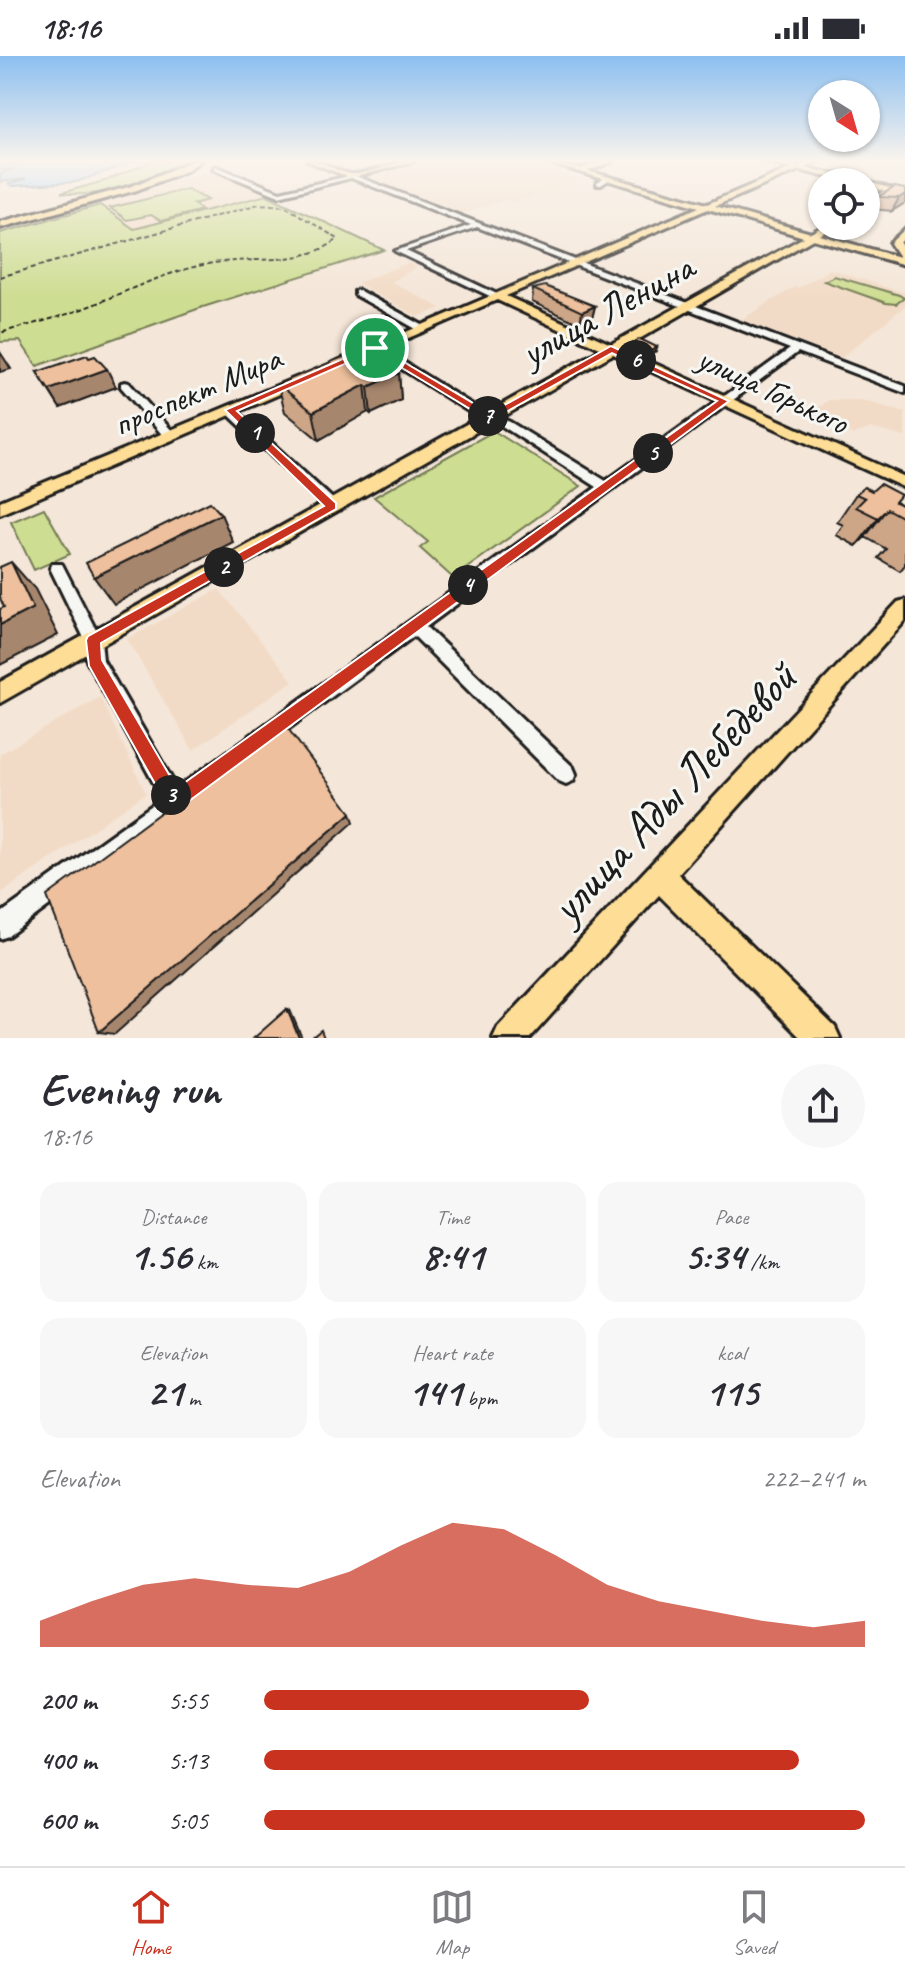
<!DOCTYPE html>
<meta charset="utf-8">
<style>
body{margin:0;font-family:Caveat,sans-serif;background:#f7f7f7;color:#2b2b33;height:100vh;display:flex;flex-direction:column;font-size:30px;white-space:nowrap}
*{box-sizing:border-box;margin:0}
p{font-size:26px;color:#7c7c81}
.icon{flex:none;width:44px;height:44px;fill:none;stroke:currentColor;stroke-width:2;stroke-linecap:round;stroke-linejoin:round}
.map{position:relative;height:982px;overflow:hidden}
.side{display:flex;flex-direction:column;background:#fff;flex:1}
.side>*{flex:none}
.needle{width:52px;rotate:143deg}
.controls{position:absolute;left:808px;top:24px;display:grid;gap:16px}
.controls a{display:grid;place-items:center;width:72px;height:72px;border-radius:50%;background:#fff;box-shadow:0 2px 6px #0004;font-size:40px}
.pin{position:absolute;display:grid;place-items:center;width:68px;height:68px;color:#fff;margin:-34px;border:4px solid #fff;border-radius:50%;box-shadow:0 2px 8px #0007}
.km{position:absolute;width:40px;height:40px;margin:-20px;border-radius:50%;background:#222;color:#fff;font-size:22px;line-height:40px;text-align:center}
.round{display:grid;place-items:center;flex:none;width:84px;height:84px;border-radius:42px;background:#f7f7f7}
.summary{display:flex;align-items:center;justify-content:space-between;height:136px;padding:0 40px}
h1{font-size:44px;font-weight:700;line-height:60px}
.stats{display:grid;grid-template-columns:repeat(3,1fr);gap:12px;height:136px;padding:8px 40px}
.stats div{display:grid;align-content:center;border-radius:20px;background:#f7f7f7;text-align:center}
.stats b{font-size:40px;font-weight:700}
.stats small{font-size:22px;font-weight:400}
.stats p{font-size:22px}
.chart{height:224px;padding:16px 40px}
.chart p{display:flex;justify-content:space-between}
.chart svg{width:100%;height:144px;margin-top:8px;fill:#c8321e;opacity:.7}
ul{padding:0 40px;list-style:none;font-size:26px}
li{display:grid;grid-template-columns:128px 96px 1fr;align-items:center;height:60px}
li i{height:20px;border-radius:10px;background:#c8321e}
.status{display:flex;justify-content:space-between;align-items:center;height:56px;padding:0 40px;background:#fff;direction:ltr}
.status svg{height:22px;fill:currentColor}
.dock{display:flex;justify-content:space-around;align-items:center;height:112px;border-top:2px solid #e1e1e2;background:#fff;font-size:22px;color:#7c7c81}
.dock a{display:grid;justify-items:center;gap:4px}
.dock .current{color:#c8321e}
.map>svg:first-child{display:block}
</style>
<div class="status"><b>18:16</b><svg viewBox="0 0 49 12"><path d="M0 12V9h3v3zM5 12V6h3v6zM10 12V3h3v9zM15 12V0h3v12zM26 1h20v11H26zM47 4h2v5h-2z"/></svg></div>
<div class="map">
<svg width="905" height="982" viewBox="0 0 905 982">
<rect width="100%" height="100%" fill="#f4e6d8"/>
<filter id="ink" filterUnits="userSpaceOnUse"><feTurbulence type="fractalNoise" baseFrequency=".0125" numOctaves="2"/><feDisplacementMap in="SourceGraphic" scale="16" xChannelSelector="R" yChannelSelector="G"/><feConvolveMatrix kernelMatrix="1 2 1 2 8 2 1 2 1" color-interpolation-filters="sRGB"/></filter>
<g filter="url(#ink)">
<path fill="#f2dbc6" d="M427,105H531L565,115L558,117L582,125L515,146L506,144L461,158L369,120Z
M212,114L267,139L134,173L100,149Z
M408,207L416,211L392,226L441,252L418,261L357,227Z
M830,213L905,237V250L841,302L741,264L794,231L798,232Z
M829,344H860L905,356V381L871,372L852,379L809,358Z
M219,533L293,625L193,694L127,583Z
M100,641L146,737L0,838V698Z"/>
<path fill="#cddd91" stroke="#747c56" stroke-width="2" d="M152,105H187C156,126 97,143 61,137L108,124Z
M187,133L208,144L193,148L202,154L161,165L151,159L127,164L110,152Z
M267,139L384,194L203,251L37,310L20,285L0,286V177L100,149L134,173Z
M834,220L899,239L904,242L896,248L886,247L824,225Z
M494,375L581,430L453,522L420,492L428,486L374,441Z
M44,452L70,498L34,514L11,466Z"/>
<path fill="#a1d0fd" stroke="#6c88a3" stroke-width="2" d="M0,105H15L4,110L25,105H137L76,126L13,130L9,128L26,123L0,126V118L16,112L0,114Z"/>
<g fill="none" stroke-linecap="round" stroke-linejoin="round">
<g stroke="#1c1c1c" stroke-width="6">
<path id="minor" d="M810,105H818L800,113L795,112Z
M215,110L280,136L353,119L905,330V337L798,296L426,571L573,711L576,718L573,725L566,728L559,725L414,580L8,880L0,883V858L162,742L87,605L85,584L50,512L52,508H62L101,584L103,604L177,732L597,431L502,370L471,357L372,294V290H378L479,353L510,366L606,425L790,293L477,171L406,195L501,240L494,242L395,195L471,169L351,122L279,140L213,113Z
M605,122L610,123L601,129H597V127Z
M358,234L424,270L426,272L418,274L355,239V235Z
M125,326L129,327L174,377V383H166L121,331V327Z
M230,351L234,352L337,447L339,450L337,453H327L226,356L225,354Z"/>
</g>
<g stroke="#1c1c1c" stroke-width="6">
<path id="major" d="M192,105H200L186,115L137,134L0,172V166L132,130Z
M308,105C324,105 336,116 351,118C370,119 394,105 415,105L351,122Z
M542,105L580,113L604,105H614L588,115L707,148L791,112L765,105H777L860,124L847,126L799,114L715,150L811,177L823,170H834L820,179L899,201L890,187L905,173V181L900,187L905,195V209L813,183L622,293L905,421V432L613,298L0,647V626L602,293L497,244L348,308L338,305L699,151ZM708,153L804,181L611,288L506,240Z
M865,126H869C881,130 893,133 905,137V141L891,138L866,153V147L884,135L866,130Z
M298,321L305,325L303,328L0,458V445Z
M905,544V565L678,818L835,971L840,982H801L659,839L530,982H493L498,971L898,546Z"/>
</g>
<use href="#minor" fill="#f6f6f2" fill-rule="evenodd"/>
<use href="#major" fill="#fedd96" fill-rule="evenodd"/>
<path stroke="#1c1c1c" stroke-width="2" stroke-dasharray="5 3" stroke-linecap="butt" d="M0,221L259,148L285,150L338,183C304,211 249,200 208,208C164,216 124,237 82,253C55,263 27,269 0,277"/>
</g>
<path fill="#cda587" stroke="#1c1c1c" stroke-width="2" d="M895,131L905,147L892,155L872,153L878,141Z
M533,233L595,250L592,262L580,268L532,246Z
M632,288L656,295L647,300L631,293Z
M37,316L116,331L60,352Z
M399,317L401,344L371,358L368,356L319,384L285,356L278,328Z
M856,438L896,446L905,451V509L900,515L878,502L886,493L865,481L856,490L836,479L843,469L837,466Z"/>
<path fill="#a7866e" stroke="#1c1c1c" stroke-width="2" d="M905,138V147L892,155L899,142Z
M595,250L592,262L580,268L582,256Z
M657,291L656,295L647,300L649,296Z
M0,296L11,313L0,316Z
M107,313L116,331L60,352L49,334Z
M399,317L401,344L371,358L368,331Z
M365,329L368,356L319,384L313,356Z
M887,453L865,481L856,490L878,462Z
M221,458L233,486L114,548L94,521Z
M11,506L35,533L58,579L0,609V569L33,552Z
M351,757L354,766L115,978L99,976Z
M287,953L290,954L302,982H299Z"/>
<path fill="#eec09d" stroke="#1c1c1c" stroke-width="2" d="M895,131L905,133V138L899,142L878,141Z
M545,230L595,250L582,256L533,233Z
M640,283L657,291L649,296L632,288Z
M362,293L399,317L368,331L365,329L313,356L278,328Z
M87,299L89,302L95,300L107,313L49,334L37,316Z
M880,428L901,439L895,446L905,451V463L887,453L878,462L856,451L865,442L856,438L864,431L872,435Z
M210,446L221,458L94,521L86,507Z
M11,506L33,552L0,569V553L4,551L0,542V511Z
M283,666L351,757L99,976L47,840Z
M287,953L299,982H254Z
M321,974L324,982H311Z"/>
</g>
<linearGradient id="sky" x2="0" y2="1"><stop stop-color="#8bbff0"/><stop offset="0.43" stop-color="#faf4ed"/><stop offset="1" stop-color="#faf4ed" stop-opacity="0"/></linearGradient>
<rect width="905" height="243" fill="url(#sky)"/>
<path fill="#c8321e" stroke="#fff" stroke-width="2" fill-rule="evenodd" d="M375,289L490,357L611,290L729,345L181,751L174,754L168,751L89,610L86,584L88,580L324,450L225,354ZM374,295L490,365L612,297L717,345L177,732L102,604L101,587L336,453V447L237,355Z"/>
<g text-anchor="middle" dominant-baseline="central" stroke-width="6" stroke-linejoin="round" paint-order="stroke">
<g font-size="34" fill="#1c1c1c" stroke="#f6f6f2">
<text transform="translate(773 334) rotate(25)">улица Горького</text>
<text transform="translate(197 335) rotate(-23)">проспект Мира</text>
</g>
<g font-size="40" fill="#1c1c1c" stroke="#f6f6f2">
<text transform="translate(607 254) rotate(-29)">улица Ленина</text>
</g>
<g font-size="48" fill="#1c1c1c" stroke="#f6f6f2">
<text transform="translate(673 736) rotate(-47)">улица Ады Лебедевой</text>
</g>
</g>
</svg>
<div class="controls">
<a><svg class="needle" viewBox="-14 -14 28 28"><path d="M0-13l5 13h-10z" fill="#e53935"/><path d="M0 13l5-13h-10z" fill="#7c7c81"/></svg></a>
<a><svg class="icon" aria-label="locate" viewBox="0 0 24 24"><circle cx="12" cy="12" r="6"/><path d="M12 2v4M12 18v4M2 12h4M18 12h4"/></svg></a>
</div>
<div class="pin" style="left:375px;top:292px;background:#1e9e55"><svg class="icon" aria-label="arrive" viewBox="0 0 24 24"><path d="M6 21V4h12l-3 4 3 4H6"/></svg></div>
<b class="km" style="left:255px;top:377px">1</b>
<b class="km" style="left:224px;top:511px">2</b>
<b class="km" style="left:171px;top:739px">3</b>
<b class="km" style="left:468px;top:529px">4</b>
<b class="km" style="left:653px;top:397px">5</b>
<b class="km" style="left:636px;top:304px">6</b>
<b class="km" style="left:488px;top:360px">7</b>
</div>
<section class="side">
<div class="summary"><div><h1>Evening run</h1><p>18:16</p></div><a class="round"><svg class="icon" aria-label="share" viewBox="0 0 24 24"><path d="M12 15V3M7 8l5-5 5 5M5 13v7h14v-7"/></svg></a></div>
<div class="stats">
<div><p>Distance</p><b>1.56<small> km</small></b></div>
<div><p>Time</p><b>8:41</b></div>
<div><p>Pace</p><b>5:34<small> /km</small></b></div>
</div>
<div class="stats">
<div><p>Elevation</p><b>21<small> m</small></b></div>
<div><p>Heart rate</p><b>141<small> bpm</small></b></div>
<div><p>kcal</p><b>115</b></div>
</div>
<div class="chart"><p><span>Elevation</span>222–241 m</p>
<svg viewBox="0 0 160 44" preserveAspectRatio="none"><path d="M0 44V36L10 30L20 25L30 23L40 25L50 26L60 21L70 13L80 6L90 8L100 16L110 25L120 30L130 33L140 36L150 38L160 36V44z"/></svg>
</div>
<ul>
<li><b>200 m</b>5:55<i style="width:54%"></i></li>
<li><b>400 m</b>5:13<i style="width:89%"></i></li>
<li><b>600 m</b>5:05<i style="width:100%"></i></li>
</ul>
</section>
<nav class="dock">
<a class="current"><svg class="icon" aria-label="home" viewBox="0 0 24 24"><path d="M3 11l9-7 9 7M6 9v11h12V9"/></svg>Home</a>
<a><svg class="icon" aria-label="map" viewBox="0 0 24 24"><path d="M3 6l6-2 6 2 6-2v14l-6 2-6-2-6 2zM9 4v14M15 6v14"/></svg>Map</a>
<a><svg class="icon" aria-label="saved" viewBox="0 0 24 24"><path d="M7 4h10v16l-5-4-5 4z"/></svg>Saved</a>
</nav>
